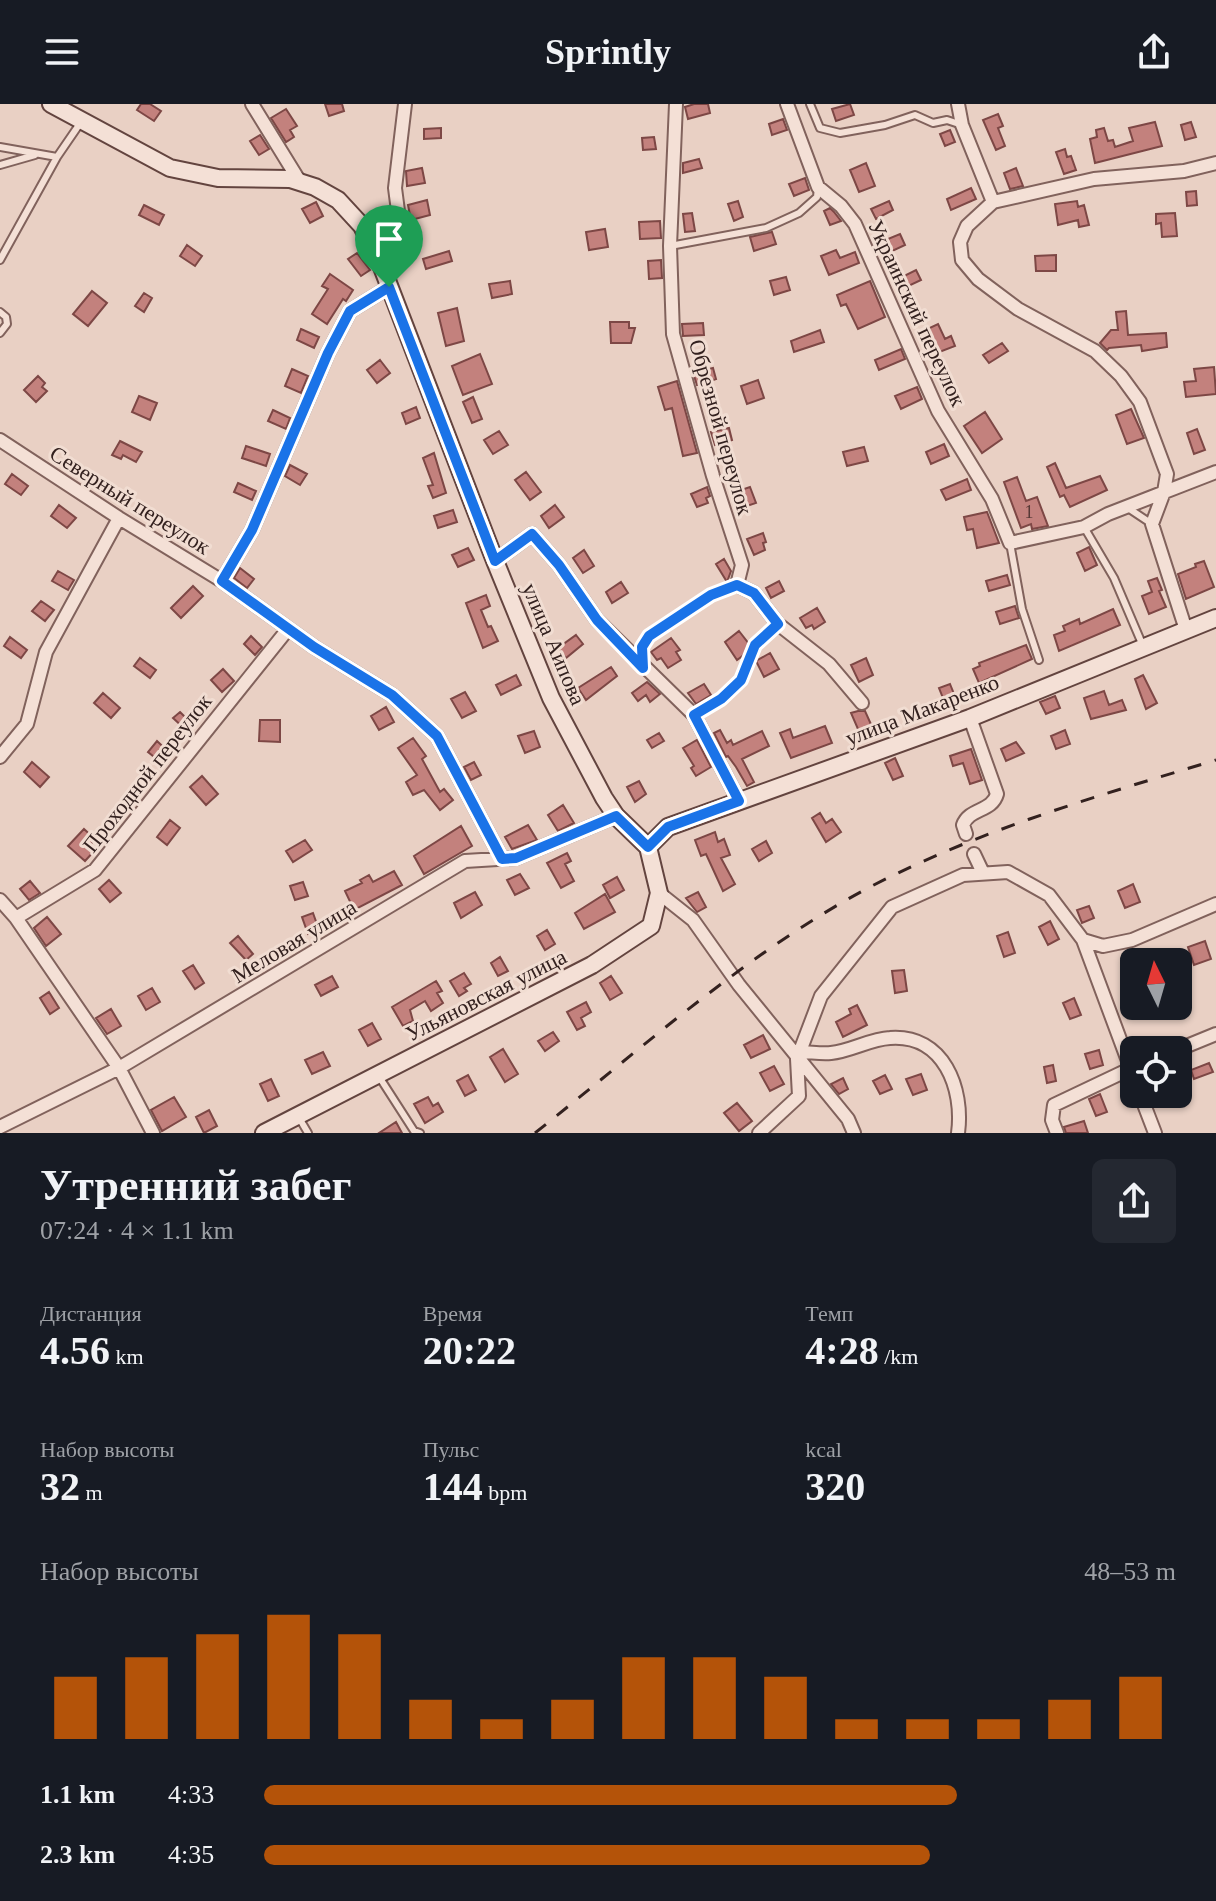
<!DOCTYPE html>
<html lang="ru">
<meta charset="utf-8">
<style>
body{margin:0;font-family:Georgia,serif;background:#242831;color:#f1f3f6;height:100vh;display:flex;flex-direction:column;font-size:30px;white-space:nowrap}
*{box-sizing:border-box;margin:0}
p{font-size:26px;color:#9ea1a6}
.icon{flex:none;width:44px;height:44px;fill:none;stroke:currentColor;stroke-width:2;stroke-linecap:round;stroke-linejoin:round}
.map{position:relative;height:1029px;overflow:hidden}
.drawer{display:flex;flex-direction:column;background:#171b24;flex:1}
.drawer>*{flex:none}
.needle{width:52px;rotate:355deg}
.tools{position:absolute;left:1120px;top:844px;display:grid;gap:16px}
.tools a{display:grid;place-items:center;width:72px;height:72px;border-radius:12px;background:#171b24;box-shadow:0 2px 6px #0004;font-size:40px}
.pin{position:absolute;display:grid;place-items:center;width:68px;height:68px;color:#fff;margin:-82px -34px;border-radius:50% 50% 50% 0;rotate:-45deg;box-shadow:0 0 8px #0007}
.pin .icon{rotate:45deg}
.round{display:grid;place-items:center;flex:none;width:84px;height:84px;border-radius:12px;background:#242831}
.head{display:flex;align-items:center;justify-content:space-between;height:136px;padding:0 40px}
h1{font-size:44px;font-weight:800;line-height:60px}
.stats{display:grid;grid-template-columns:repeat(3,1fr);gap:12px;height:136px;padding:8px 40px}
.stats div{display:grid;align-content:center}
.stats b{font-size:40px;font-weight:800}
.stats small{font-size:22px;font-weight:400}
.stats p{font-size:22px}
.chart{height:224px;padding:16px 40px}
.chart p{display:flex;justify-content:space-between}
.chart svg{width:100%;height:144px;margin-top:8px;stroke:#b45309;stroke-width:6}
ul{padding:0 40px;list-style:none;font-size:26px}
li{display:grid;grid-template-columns:128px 96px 1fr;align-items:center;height:60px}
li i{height:20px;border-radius:10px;background:#b45309}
header{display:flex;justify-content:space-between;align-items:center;height:104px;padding:0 40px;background:#171b24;font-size:36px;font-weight:800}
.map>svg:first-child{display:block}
</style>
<header><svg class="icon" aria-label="menu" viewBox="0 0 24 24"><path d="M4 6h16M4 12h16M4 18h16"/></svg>Sprintly<svg class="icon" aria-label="share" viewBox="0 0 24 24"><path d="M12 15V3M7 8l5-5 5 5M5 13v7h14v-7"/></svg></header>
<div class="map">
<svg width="1216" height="1029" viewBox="0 0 1216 1029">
<rect width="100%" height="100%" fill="#e9d0c4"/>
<path fill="#c3817d" stroke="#7d4745" stroke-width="2" d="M141,0H150L161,7L154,17L137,6Z
M325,0H342L344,7L329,12Z
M694,0H708L710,9L688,15L685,3Z
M850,0L854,11L836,17L832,5Z
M286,5L297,22L290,26L294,33L286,38L271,14Z
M998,10L1003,22L998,24L1005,42L996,46L983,16Z
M783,15L787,26L772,31L769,20Z
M1155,18L1162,42L1095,59L1090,35L1097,33L1096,26L1104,24L1108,37L1113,36L1115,43L1133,37L1129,24Z
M1191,18L1196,33L1185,36L1181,21Z
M441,24V34L424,35V25Z
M950,26L955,38L945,42L940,30Z
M260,31L269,45L259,51L250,37Z
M654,33L656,45L643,46L642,34Z
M1065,45L1067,53L1071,52L1076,66L1064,70L1056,48Z
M699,55L702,64L683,69V59Z
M866,59L875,82L859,88L850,66Z
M422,64L425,79L407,82L406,67Z
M1016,64L1023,82L1010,85L1004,69Z
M805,74L809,86L794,92L789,80Z
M971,84L976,95L951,106L947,95Z
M1196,87L1197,101L1187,102L1186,88Z
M427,96L430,111L411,116L408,101Z
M738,97L743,113L734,117L728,100Z
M889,97L893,106L876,115L871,105Z
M1077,97L1078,103L1084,101L1089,121L1079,123L1078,116L1058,121L1055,100Z
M316,98L323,112L310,119L302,105Z
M144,101L164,111L159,121L139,111Z
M830,104L834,108L841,117L830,121L824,107Z
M692,109L695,127L685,128L683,110Z
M1175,109L1177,132L1162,133L1161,119L1156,120V110Z
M660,117L661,134L640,135L639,118Z
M605,125L608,143L589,146L586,128Z
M772,128L776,140L754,147L750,133Z
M900,130L905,141L888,149L883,137Z
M187,141L202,152L195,162L180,152Z
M836,146L840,154L855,148L859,159L829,171L821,152Z
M449,147L452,157L426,165L423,155Z
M357,149L370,166L361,172L348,155Z
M1056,151V167H1036L1035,152Z
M661,156L662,174L649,175L648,157Z
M916,166L921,176L900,186L896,176Z
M330,170L353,186L346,197L343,195L327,220L312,210L328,185L322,182Z
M786,173L790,186L774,191L770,177Z
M510,177L512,190L492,194L489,180Z
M870,177L885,213L858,225L846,200L841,202L837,191Z
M92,187L107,199L88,222L73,210Z
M144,189L152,194L144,208L135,202Z
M457,204L464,237L446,242L438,209Z
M1126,207L1128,231L1166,229L1167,243L1142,247L1141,241L1109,244L1107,246L1100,239L1111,226H1118L1116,208Z
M610,218H629V224H635L631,239H611Z
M703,219L704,231L683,232L682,220Z
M938,220L945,235L951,232L955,242L929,252L919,229Z
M301,225L319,233L314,244L297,236Z
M820,226L824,238L794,248L791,237Z
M1002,239L1008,247L989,259L983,251Z
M901,245L905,255L879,266L875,256Z
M480,250L492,280L463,291L452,262Z
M380,256L390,269L377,279L367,266Z
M1214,263L1216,290L1186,293L1184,278L1196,277L1194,265Z
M713,264L716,275L697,281L693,269Z
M292,265L308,272L301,289L285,282Z
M38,272L45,279L42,283L47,287L36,298L24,286Z
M758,276L764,294L747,300L741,282Z
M677,277L697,349L683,352L672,304L665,306L658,283Z
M917,283L922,295L901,305L895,292Z
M139,292L157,299L150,316L132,308Z
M473,293L482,315L472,319L463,298Z
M416,303L420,314L406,320L402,309Z
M1131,305L1144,334L1127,340L1116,311Z
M273,306L290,314L286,325L268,317Z
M985,308L1002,335L982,349L964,322Z
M729,324L732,336L715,341L711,328Z
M1197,325L1205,346L1194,350L1187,329Z
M499,327L508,341L493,350L484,336Z
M120,337L142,348L136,358L123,351L121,355L112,351Z
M944,340L949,352L931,360L926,348Z
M246,342L270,350L266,362L242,354Z
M864,343L868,357L847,362L843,348Z
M434,349L446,389L433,394L428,382L433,381L423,354Z
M1055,359L1066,384L1100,372L1107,386L1070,403L1064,391L1060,393L1047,363Z
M290,361L307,370L300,381L285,372Z
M526,368L541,388L530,396L515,376Z
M12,370L28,382L21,391L5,380Z
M1017,373L1026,397L1037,393L1048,422L1032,425L1031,420L1021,424L1004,378Z
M967,375L971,386L946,396L941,386Z
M238,379L256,387L252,396L234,388Z
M707,383L710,392L706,394L708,399L697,403L691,390Z
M750,383L756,399L741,404L735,388Z
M59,401L76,414L67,424L51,412Z
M555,401L564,413L549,424L541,412Z
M453,406L457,418L438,424L434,412Z
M987,408L999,439L977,444L973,425L967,426L964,413Z
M763,429L766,438L763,439L765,446L754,451L747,435Z
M1089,443L1097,461L1085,467L1077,449Z
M468,444L474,456L458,463L452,451Z
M584,446L594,462L583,469L573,454Z
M724,455L731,467L727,478L716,460Z
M1204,457L1214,483L1186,495L1178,470L1196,463L1195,460Z
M240,464L254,475L247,484L234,474Z
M58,467L74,476L68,486L52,477Z
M1007,471L1010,481L989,487L986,477Z
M1157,474L1162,486L1159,487L1166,503L1149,510L1142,492L1152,488L1148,477Z
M779,477L784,487L771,494L766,484Z
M621,478L628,489L612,499L606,488Z
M193,482L203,492L181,514L171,504Z
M486,491L490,502L481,506L488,523L491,522L498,537L483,544L466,499Z
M41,497L54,506L45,517L32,507Z
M1015,502L1019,514L1000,520L996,508Z
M817,504L825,518L814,525L812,521L806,524L800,514Z
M1113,505L1120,521L1059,547L1054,531L1065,527L1063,522L1079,515L1080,520Z
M739,527L749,540L745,550L737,556L725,538Z
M576,531L583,540L566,554L558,544Z
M251,532L262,543L255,551L244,540Z
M10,533L27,546L21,554L4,542Z
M671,534L680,546L676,548L681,556L668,564L661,554L657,556L651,548Z
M1026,541L1032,555L979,579L973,565L980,562L979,559Z
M770,549L779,565L764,573L756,557Z
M140,554L156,566L150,574L134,562Z
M866,554L873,571L859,578L851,561Z
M611,563L617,572L586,596L578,584Z
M223,565L234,577L222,588L211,576Z
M516,571L521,581L501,591L496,581Z
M1143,571L1157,599L1146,605L1135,575Z
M647,578L660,590L650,598L646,591L638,597L632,589Z
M704,580L711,591L696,600L688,589Z
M950,580L954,590L943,594L939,584Z
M1104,587L1109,601L1122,596L1126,606L1091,615L1084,594Z
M465,588L476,607L462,614L451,595Z
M103,589L120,604L111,614L94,599Z
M1055,592L1060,604L1046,610L1040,598Z
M386,603L394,618L379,626L371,612Z
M858,607H865L874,627L861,632L851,609Z
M180,608L191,619L185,625L173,614Z
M260,616H280V638L259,637Z
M825,622L832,639L791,654L780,629L790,625L793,634Z
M720,626L727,639L731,636L733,641L762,627L769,642L742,655L754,678L747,682L736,663L728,652L726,653L714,629Z
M1065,626L1070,640L1056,645L1051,632Z
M534,627L540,643L525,649L518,632Z
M659,629L664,637L652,644L647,636Z
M413,634L426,652L422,655L440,688L444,685L453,696L440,706L424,686L413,691L406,678L417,671L398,644Z
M697,636L711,663L696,672L691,664L694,662L683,644Z
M157,637L171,650L163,660L148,648Z
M1016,638L1024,649L1006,657L1001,645Z
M971,645L982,676L970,680L963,659L953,662L950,652Z
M895,654L903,672L893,676L885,659Z
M32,658L49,673L40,683L24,668Z
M474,658L481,671L471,676L464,663Z
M202,672L218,690L206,701L190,683Z
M639,677L646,690L635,698L627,683Z
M563,701L574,719L558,727L548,711Z
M820,709L826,719L832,715L841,728L826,738L812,714Z
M170,716L180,724L167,741L157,733Z
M528,721L537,736L512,745L505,733Z
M461,722L472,742L424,770L414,752Z
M84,725L95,735L91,740L96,745L85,757L68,742Z
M715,728L718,738L724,735L730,751L721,754L735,780L723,787L706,750L701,752L695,736Z
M305,736L312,746L293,758L286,747Z
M766,737L772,749L759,757L752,745Z
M567,749L571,757L565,760L574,777L561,784L547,759Z
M394,767L402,781L354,806L345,787L362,779L360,776L369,771L373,778Z
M520,770L529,784L515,791L507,776Z
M617,773L624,786L610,794L603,781Z
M109,776L121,789L110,798L99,785Z
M30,777L40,789L29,796L20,785Z
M303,778L308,792L295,796L290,782Z
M1133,780L1140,798L1125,804L1118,787Z
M475,788L482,801L461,814L454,799Z
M698,788L706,803L697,808L686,794Z
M605,790L615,808L584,825L575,809Z
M1089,802L1094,814L1082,819L1077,806Z
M313,809L319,826L308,830L302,813Z
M47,813L61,830L46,842L34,824Z
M1050,817L1059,835L1048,841L1039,823Z
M547,826L555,840L545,846L537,832Z
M1008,828L1015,849L1004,853L997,832Z
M238,832L253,850L246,856L230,839Z
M1205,837L1211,855L1194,861L1188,843Z
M500,853L508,867L498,872L491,859Z
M193,861L204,879L195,885L183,867Z
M904,866L907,887L895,889L892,867Z
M464,869L471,880L464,884L467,887L459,892L450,877Z
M332,872L338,883L321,892L315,881Z
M611,872L622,889L610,896L600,879Z
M436,877L442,887L437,889L443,899L431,907L425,897L410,906L413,917L403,922L392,903Z
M152,884L160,898L146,906L138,892Z
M49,888L59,904L50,910L40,894Z
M1074,894L1081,911L1070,915L1063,899Z
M586,898L591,908L581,914L585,922L577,926L567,908Z
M857,901L867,921L843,933L836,918L851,910L849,905Z
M111,905L121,922L107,930L96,914Z
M372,919L381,935L368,942L359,926Z
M553,928L559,937L545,947L538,937Z
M763,931L770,945L751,954L744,941Z
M503,945L518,970L505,978L490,953Z
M1099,946L1103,961L1090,965L1085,950Z
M323,948L330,962L312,970L305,956Z
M1209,959L1213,968L1194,975L1191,966Z
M1053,961L1056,977L1047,979L1044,963Z
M774,962L784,980L770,987L760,969Z
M921,970L927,986L913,991L906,975Z
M468,971L476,986L465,992L457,977Z
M885,971L892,985L880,990L873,977Z
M843,974L848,985L839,990L831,980Z
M271,975L279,992L268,997L260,980Z
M1100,990L1107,1008L1096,1012L1089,995Z
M1150,990H1175V991L1153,999Z
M174,993L186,1013L162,1027L151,1006Z
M428,993L433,1002L438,999L443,1008L425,1019L414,1000Z
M737,999L752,1017L739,1027L724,1009Z
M209,1006L217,1022L204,1029L196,1013Z
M1084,1017L1088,1029H1066L1064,1023Z
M396,1018L402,1029H379Z"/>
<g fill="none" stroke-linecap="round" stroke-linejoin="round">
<g stroke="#81625c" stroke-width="10">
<path id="lane" d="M810,0L820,24L840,29L885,21L915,11L933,19L947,16L962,21
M0,43L57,53
M0,61L35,51
M670,142L766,124L799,109L817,93L818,83
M0,156L57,53L81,18
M0,208L6,213L7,220L0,229
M1128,404L1152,420
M1084,423L1114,474L1143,542
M1010,439L1022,505L1039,556
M643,561L642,543L649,532L711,491L737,481
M694,611L721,595L741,576L755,541L778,520
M378,971L414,1027L420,1029
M298,1012L308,1029"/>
</g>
<g stroke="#81625c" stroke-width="16">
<path id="street" d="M252,0L300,78
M676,0L670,142L673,230L713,372L742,461L737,481L754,489L778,520L829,560L862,599
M787,0L818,83L841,102L855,120L938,307L992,395L1010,439L1084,423L1108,410L1216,368
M958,0L962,21L993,98
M993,98L967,122L960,138L962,156L978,175L1018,205L1095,247L1121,272L1140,298L1167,370L1164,388L1152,420L1186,526
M993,98L1094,75L1184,67L1216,59
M380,158L401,130L395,84L405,0
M0,336L119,414L222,477L314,543L392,591L437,632L502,755
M495,457L532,430L559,461L597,516L694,611L739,697
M222,477L252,426L328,249L350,207L389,183
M0,653L27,620L46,548L119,414
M966,730L963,721C969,704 992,708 997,690L970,614
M974,750L983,769
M659,789L693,816L739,881L848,1015L854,1029
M0,796L16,814L119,964L153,1029
M16,814L95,766L288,525
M1083,836L1134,973
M1177,946L1216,930
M800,948C810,948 821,950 831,949C851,947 870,935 890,934C944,930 964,985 958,1029
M1140,990L1155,1029
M0,1023L119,964L465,757L516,754L616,712
M759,1029L799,992L797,955L821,892L892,803L963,771L1008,768L1049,791L1083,836L1103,842L1132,836L1216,800
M1057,1029L1052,1016L1054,1001L1134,963"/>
</g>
<g stroke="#63443f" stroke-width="20">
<path id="secondary" d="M51,0L170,64L218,74L290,75L315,83L338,96L362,122L380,158L495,457L551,594L604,694L616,712L648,743
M648,743L668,723L970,614L1216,514
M264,1029L592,861L651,822L659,789L648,743"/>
</g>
<use href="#lane" stroke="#f4e0d6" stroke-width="6"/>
<use href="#street" stroke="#f4e0d6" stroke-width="12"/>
<use href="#secondary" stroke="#f4e0d6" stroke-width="16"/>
<path stroke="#33211f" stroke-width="3" stroke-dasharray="14 14" stroke-linecap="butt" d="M535,1029C641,945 748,848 868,784C979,726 1097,692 1216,656"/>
</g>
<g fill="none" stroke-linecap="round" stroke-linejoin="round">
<g stroke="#fff" stroke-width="16">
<path id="route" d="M389,183L495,457L532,430L559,461L597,516L643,564L642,543L649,532L711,491L737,481L754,489L778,520L755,541L741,576L721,595L694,611L739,697L668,723L648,743L616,712L516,754L502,755L437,632L392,591L314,543L222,477L252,426L328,249L350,207Z"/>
</g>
<use href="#route" stroke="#1a73e8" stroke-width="10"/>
</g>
<g text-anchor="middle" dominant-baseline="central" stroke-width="6" stroke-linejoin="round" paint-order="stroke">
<g font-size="18" fill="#573936">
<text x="1029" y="408">1</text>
</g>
<g font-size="22" fill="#33211f" stroke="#f1ddd2">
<text transform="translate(917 209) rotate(65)">Украинский переулок</text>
<text transform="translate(721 323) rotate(74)">Обрезной переулок</text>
<text transform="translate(130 396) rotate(32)">Северный переулок</text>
<text transform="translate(554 540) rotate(67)">улица Аипова</text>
<text transform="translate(922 606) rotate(-21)">улица Макаренко</text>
<text transform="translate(147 669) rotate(-52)">Проходной переулок</text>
<text transform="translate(294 837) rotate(-31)">Меловая улица</text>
<text transform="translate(486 891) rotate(-27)">Ульяновская улица</text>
</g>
</g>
</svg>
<div class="tools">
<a><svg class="needle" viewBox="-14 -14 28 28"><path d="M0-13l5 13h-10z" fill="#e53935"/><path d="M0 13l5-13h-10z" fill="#9ea1a6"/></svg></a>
<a><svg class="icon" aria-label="locate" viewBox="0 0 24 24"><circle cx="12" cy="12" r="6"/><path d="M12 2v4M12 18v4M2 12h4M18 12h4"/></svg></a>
</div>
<div class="pin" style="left:389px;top:183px;background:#1e9e55"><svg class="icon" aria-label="arrive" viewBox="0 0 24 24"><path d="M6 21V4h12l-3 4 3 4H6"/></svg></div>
</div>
<section class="drawer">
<div class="head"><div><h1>Утренний забег</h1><p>07:24 · 4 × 1.1 km</p></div><a class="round"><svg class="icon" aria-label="share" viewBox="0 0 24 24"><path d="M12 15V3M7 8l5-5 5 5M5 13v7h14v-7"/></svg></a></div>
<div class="stats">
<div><p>Дистанция</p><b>4.56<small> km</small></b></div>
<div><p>Время</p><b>20:22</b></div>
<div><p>Темп</p><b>4:28<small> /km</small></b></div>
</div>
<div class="stats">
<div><p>Набор высоты</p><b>32<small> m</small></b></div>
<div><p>Пульс</p><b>144<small> bpm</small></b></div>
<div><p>kcal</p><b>320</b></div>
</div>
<div class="chart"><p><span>Набор высоты</span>48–53 m</p>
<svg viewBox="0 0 160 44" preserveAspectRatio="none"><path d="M5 44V25M15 44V19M25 44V12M35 44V6M45 44V12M55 44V32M65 44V38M75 44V32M85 44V19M95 44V19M105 44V25M115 44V38M125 44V38M135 44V38M145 44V32M155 44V25"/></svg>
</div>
<ul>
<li><b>1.1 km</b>4:33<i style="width:76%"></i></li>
<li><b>2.3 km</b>4:35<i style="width:73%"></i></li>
</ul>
</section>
